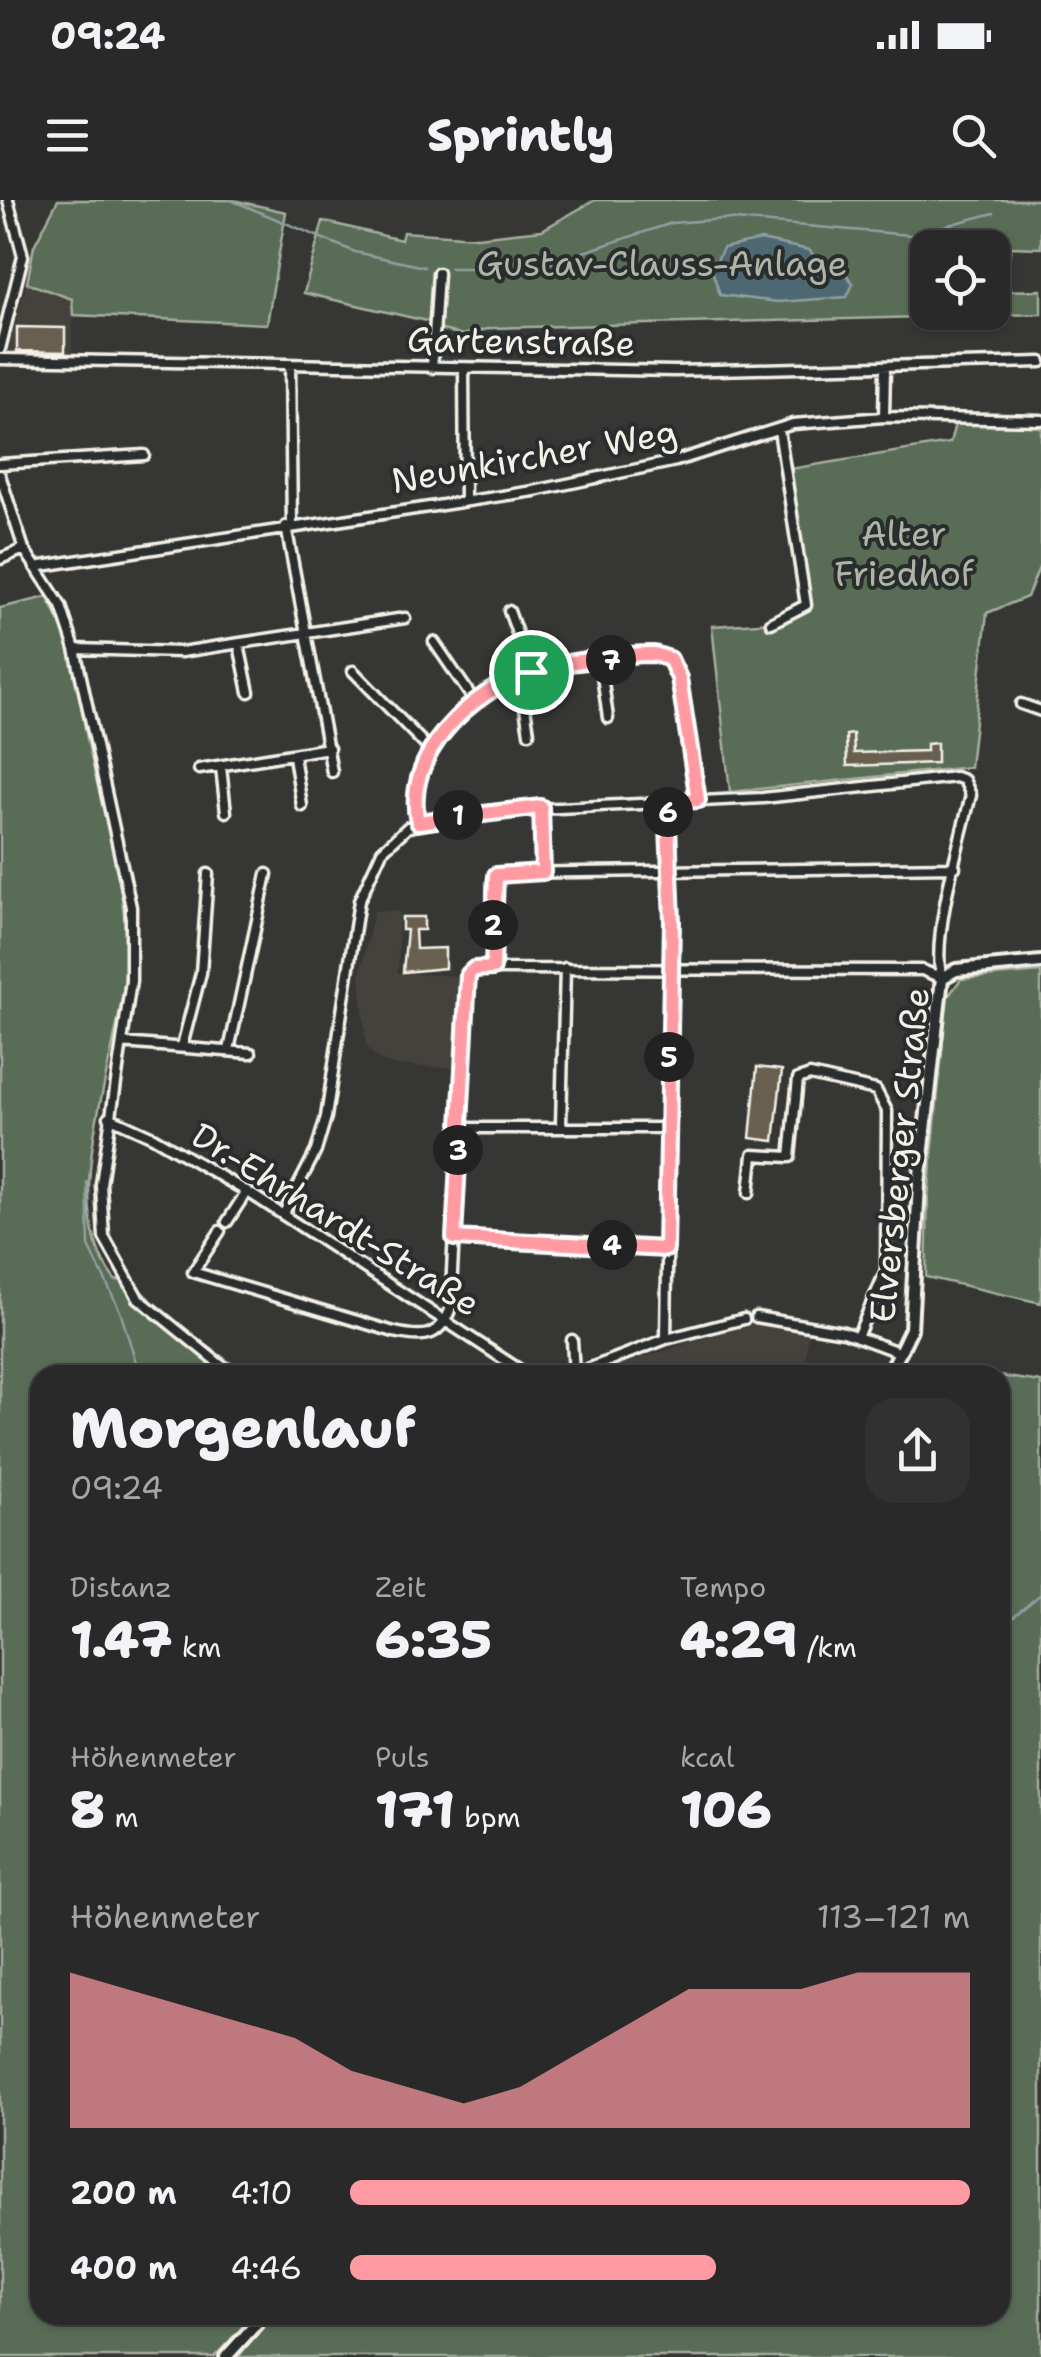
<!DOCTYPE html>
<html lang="de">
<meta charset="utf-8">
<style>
body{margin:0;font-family:"Shantell Sans",sans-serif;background:#303130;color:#f1f3f6;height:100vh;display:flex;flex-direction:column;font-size:38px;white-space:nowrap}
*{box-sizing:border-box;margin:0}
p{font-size:32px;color:#a5a6a8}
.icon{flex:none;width:55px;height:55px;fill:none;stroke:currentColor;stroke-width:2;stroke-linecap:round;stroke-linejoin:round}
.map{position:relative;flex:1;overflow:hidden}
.details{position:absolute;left:30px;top:1165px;width:980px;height:960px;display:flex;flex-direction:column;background:#282928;border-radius:30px;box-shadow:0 2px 8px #0004,0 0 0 2px #444545}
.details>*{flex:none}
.buttons{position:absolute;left:910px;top:30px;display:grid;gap:20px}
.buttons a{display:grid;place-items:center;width:100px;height:100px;border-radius:20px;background:#282928;box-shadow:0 2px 8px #0004,0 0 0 2px #444545;font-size:50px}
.pin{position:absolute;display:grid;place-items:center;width:85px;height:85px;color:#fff;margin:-42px;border:5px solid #fff;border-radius:50%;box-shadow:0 2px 10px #0007}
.km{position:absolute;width:50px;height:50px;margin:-25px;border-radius:50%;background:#222;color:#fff;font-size:28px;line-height:50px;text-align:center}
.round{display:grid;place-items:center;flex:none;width:105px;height:105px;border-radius:30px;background:#303130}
.head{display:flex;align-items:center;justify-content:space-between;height:170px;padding:0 40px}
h1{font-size:55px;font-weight:800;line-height:75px}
.metrics{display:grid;grid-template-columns:repeat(3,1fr);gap:15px;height:170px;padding:10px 40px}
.metrics div{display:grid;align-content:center}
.metrics b{font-size:50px;font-weight:800}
.metrics small{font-size:28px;font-weight:400}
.metrics p{font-size:28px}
.chart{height:280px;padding:20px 40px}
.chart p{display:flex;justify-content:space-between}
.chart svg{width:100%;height:180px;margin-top:10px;fill:#ff9aa2;opacity:.7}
ul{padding:0 40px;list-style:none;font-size:32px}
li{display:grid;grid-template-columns:160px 120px 1fr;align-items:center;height:75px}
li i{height:25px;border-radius:12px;background:#ff9aa2}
.status{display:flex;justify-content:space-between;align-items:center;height:70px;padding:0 50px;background:#282928;direction:ltr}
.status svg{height:28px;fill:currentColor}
header{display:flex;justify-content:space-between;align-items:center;height:130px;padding:0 40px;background:#282928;font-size:45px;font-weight:800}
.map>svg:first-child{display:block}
</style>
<div class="status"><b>09:24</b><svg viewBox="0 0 49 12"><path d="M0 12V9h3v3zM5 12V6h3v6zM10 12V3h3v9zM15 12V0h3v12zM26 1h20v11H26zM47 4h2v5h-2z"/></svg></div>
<header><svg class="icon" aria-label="menu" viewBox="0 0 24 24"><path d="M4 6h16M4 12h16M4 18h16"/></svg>Sprintly<svg class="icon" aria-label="search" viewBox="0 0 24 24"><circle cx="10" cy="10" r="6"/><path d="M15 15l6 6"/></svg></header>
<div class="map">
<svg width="1041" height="2157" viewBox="0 0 1041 2157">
<rect width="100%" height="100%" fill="#363735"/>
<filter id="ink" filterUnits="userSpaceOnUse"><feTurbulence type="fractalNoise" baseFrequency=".01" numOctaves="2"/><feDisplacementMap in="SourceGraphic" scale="20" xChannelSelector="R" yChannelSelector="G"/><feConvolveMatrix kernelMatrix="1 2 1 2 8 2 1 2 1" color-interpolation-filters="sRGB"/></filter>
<g filter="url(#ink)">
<path fill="#45433d" d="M27,83L72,99V156L5,157Z
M374,711L399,712L398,773L462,776L459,868L393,865L378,859L366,846L360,776Z
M755,1122L809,1127L804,1175H589Z"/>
<path fill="#596c57" stroke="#a6aea0" stroke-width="2.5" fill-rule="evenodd" d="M58,0H233L286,12L267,124L73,115L72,99L27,83L34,46Z
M595,0H1041V48L1011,47L1003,91L1041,90V114L492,128L463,135L434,128L435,123L304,93L323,21L401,40L403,32L477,37L542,30ZM928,48H992V112H928Z
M973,222L1041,225V363L1027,397L987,413L970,567L730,592L712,426L776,422L807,405L790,269L950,243L955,224Z
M47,397C74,440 78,495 88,543C103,614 128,688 126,761C123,853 52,1002 115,1080L131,1081L165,1115L247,1175H40V2115H254L214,2157H0V408Z
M1041,772V1103L926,1077L928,998L947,798L961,779Z
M1000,1176L1041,1182V2157H238L273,2115H1000Z"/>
<path fill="#4d6872" stroke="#909fa1" stroke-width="2.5" d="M761,40L809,50L821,64L841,67L853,84L847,97L778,102L720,95L712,70L723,48Z"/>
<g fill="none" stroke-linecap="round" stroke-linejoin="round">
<path stroke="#909fa1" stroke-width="2.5" d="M231,0L355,52L424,67
M450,68H535L672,23L724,19L910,35L994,13
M87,982L89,1046L120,1111L140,1175
M1000,1453L1009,1420L1041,1394"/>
</g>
<path fill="#675e4f" stroke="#f4f1e8" stroke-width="2.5" d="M17,127L65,128V152L17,151Z
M853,534L854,553L927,551V544L937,543V563L847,566L846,535Z
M402,717H424V730H415L416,749L445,748V768L403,772L407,730H402Z
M757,867L782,870L774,941L750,938Z"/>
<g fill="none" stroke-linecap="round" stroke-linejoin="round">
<g stroke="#f4f1e8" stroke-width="15">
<path id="minor" d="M0,149L23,56L8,0
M0,159L675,171L1041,162
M290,165L292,325
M432,168L438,73
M464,168L465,300
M884,217L885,166
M0,264L144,255
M0,275L24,349L61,406L75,449L131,707V781L101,984L104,1037L138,1098L233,1175
M286,326L332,572
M0,359L24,349
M35,367L534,291L676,261L793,224L884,217L1041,220
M509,411L531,472
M771,423L806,405L779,230
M434,442L475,502
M239,445L249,492
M75,449L181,452L405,418
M600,461L608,518
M353,471L431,551
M520,476L529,533
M1021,504L1041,511
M294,556L302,606
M221,567L226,612
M199,569L329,548
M541,607L543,672
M418,622C402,556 473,487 533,471C556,466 579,465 602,461C623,458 650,448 669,459L679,478L698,600
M493,768V681L502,673L955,667
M122,843L251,853
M182,846L201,773L208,674
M229,850L267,674
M109,917L153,937L251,994L528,1175
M561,926L565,768
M460,928H668
M749,993L753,955L790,957L798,879L810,875L876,890L887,911L886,1070L857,1137
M283,1015L316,951L326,917L359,701L382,651L408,627L497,611L763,598L956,577L964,580L971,595C961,637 930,740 942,778
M227,1022L247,991
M220,1031L193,1072L394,1132C421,1138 439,1139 450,1110L467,784L474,769L922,770L942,778
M454,1038L666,1049
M756,1117L844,1132L901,1153
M666,1139L672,721L667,602
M572,1140L574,1174
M572,1175L666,1139L744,1119"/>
</g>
<g stroke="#f4f1e8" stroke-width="18">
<path id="major" d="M889,1175L911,1129L919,984L942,778L956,770L1041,762
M226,2157L264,2115"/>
</g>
<use href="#minor" stroke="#2a2d2e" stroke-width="8"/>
<use href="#major" stroke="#2a2d2e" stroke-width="10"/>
</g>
</g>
<g fill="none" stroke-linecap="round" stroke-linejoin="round" filter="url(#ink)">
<g stroke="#fff" stroke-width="20">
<path id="route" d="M654,454L670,459L679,478L698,600L667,602L672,721L666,1049L454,1038L468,775L474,769L493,768L496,675L543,672L541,607L418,622C402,556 471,491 530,472C562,462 621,454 654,454Z"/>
</g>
<use href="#route" stroke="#ff9aa2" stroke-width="12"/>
</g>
<g text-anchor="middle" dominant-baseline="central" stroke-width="8" stroke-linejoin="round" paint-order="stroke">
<g font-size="35" fill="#aeb5a7" stroke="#2a2d2e">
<text x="662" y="63">Gustav-Clauss-Anlage</text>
<text x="904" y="333">Alter<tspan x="904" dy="40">Friedhof</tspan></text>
</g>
<g font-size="35" fill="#f4f1e8" stroke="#2a2d2e">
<text transform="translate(521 141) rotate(1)">Gartenstraße</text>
<text transform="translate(534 256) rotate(-10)">Neunkircher Weg</text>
<text transform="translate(899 955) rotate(-84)">Elversberger Straße</text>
<text transform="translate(336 1019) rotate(32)">Dr.-Ehrhardt-Straße</text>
</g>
</g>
</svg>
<div class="buttons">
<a><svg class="icon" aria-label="locate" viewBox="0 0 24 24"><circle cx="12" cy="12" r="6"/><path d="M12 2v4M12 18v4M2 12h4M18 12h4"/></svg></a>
</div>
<div class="pin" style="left:531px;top:472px;background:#1e9e55"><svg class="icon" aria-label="arrive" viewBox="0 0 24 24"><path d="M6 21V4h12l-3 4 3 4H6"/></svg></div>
<b class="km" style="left:458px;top:615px">1</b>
<b class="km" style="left:493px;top:725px">2</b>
<b class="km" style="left:458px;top:950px">3</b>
<b class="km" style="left:612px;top:1045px">4</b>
<b class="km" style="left:669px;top:857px">5</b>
<b class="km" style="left:668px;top:612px">6</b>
<b class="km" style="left:611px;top:460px">7</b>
<section class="details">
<div class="head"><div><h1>Morgenlauf</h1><p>09:24</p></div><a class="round"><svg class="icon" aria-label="share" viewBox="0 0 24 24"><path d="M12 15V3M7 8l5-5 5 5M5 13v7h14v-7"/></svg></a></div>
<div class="metrics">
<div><p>Distanz</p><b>1.47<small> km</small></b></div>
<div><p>Zeit</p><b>6:35</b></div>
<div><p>Tempo</p><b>4:29<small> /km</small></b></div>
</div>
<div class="metrics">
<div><p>Höhenmeter</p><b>8<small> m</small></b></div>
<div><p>Puls</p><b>171<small> bpm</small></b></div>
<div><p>kcal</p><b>106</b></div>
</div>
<div class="chart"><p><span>Höhenmeter</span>113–121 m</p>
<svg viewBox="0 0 160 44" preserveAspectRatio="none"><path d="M0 44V6L10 10L20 14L30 18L40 22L50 30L60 34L70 38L80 34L90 26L100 18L110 10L120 10L130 10L140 6L150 6L160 6V44z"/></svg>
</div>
<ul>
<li><b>200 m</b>4:10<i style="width:100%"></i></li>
<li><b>400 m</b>4:46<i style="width:59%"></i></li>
</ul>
</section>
</div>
